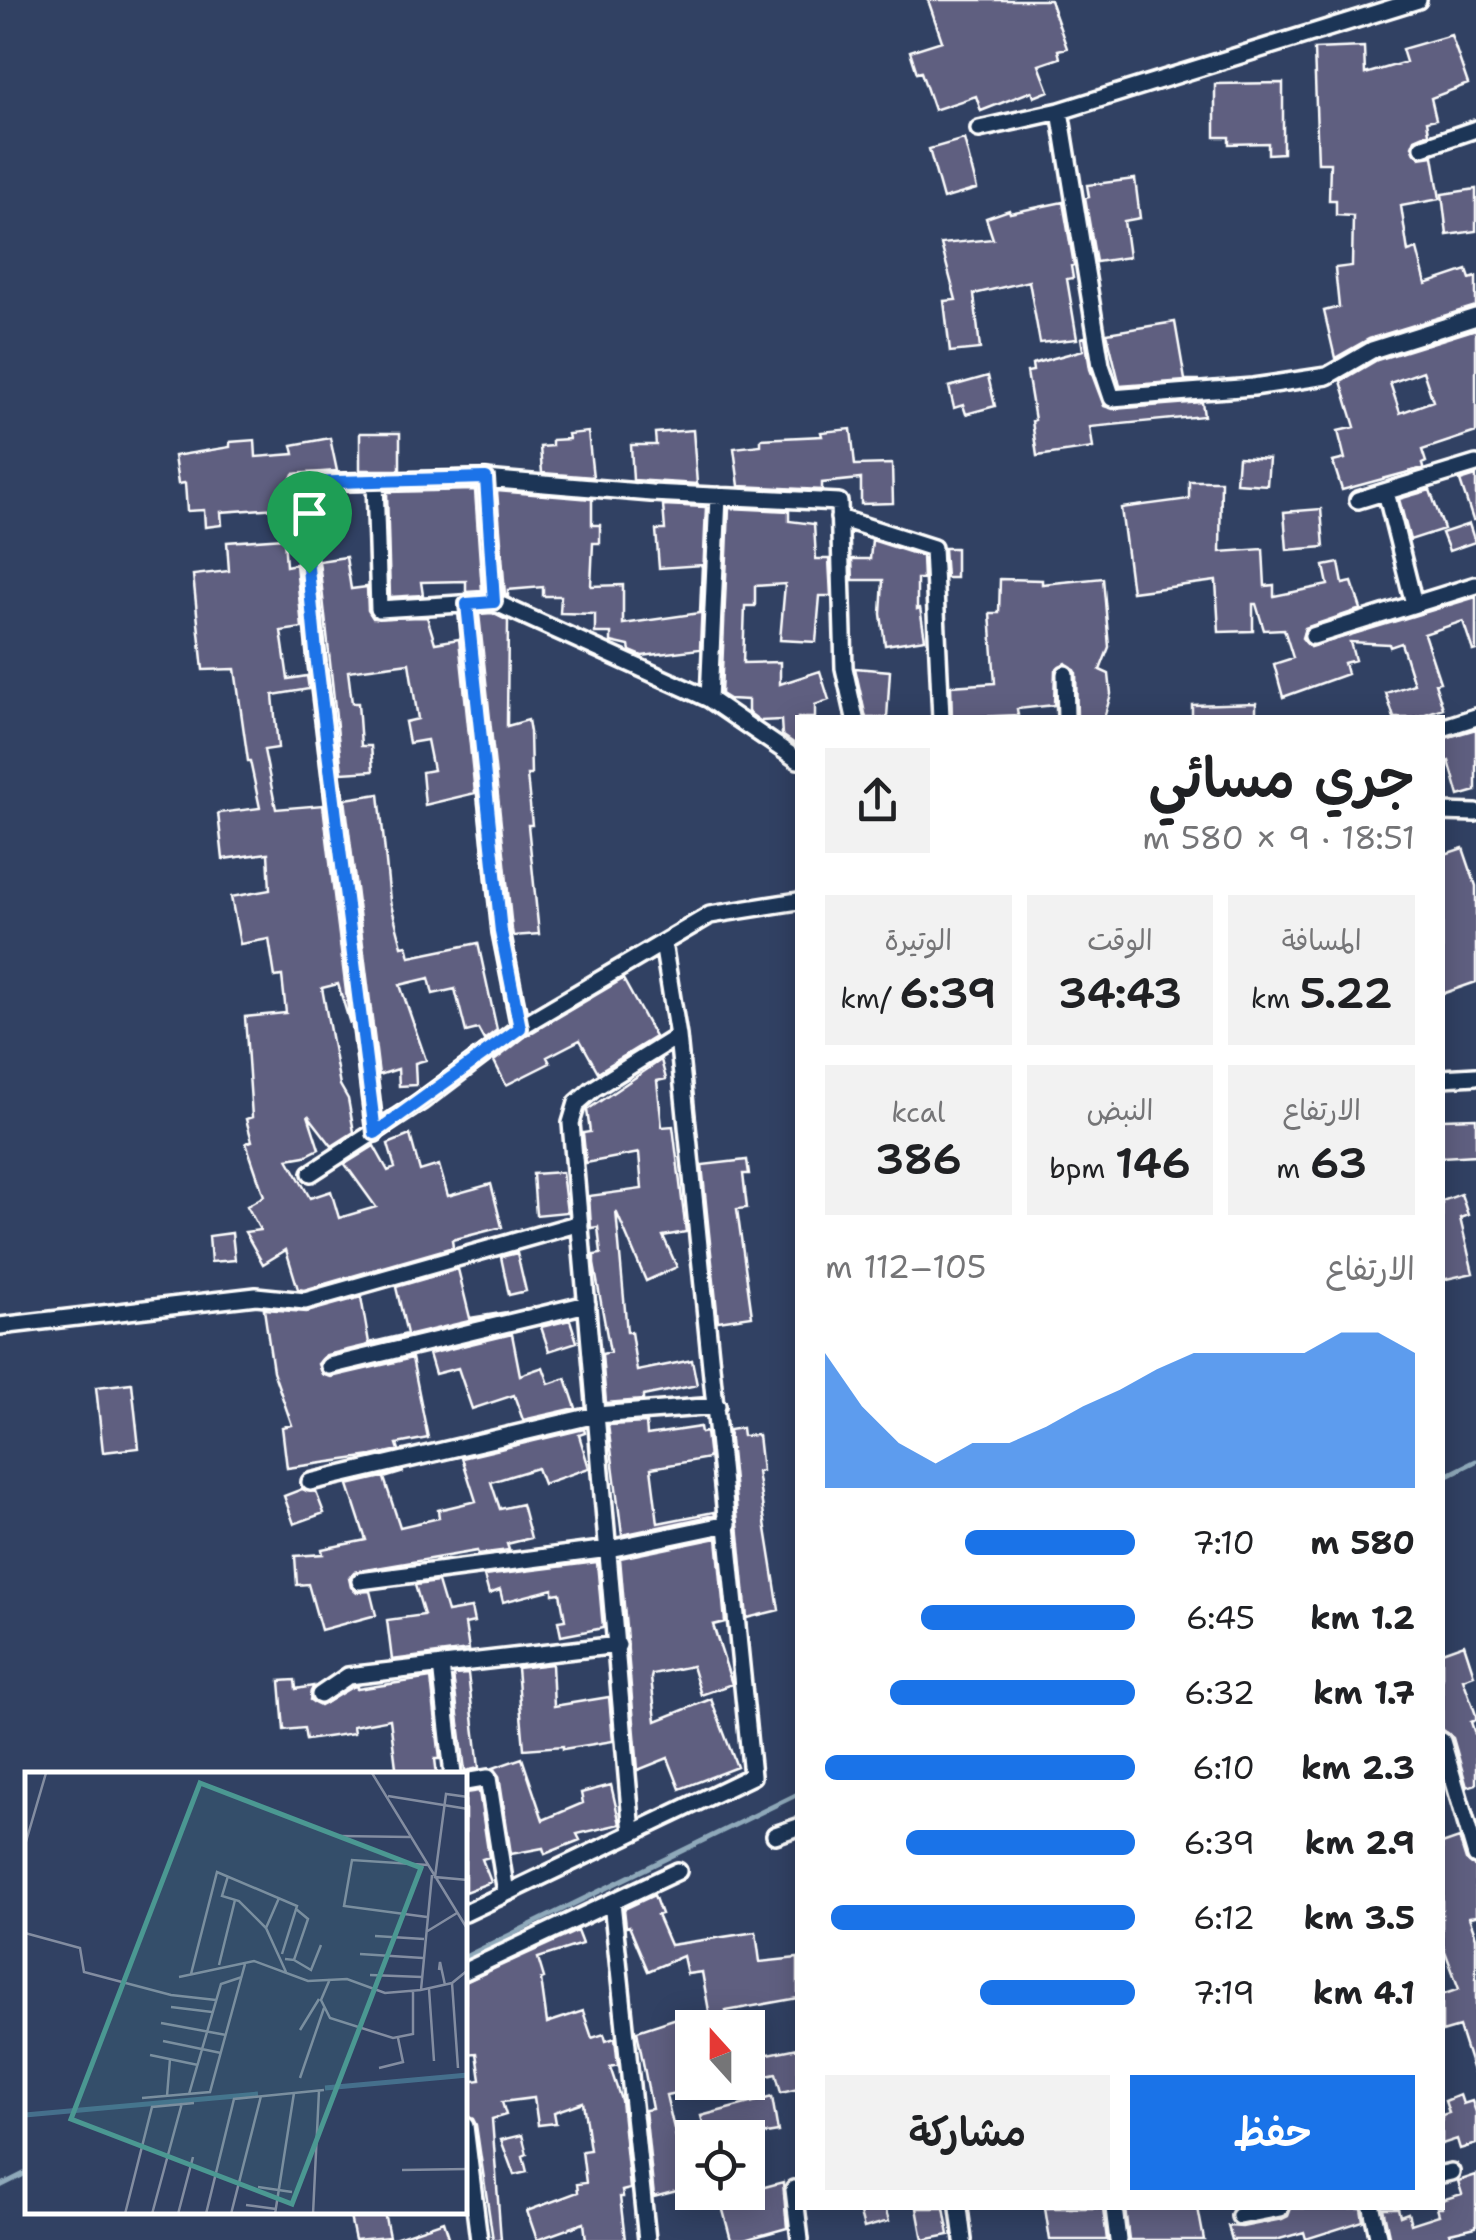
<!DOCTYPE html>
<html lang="ar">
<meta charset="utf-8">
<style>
body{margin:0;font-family:"Shantell Sans","Playpen Sans Arabic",sans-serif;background:#f2f2f2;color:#202124;direction:rtl;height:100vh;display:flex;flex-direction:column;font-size:38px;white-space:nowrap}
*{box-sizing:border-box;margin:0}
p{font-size:32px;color:#757577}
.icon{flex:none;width:55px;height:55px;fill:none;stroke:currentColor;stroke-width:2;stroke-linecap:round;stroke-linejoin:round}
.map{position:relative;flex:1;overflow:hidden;direction:ltr}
.side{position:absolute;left:795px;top:715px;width:650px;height:1495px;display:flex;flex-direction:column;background:#fff;border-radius:0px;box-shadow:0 5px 25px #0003;direction:rtl}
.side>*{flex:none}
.needle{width:65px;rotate:339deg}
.tools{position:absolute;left:675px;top:2010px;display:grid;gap:20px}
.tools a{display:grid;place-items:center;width:90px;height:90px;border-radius:0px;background:#fff;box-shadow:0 5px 25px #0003;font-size:50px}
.pin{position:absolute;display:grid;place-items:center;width:85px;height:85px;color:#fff;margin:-102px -42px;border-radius:50% 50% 50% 0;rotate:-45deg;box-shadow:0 0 10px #0007}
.pin .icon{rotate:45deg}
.round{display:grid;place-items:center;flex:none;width:105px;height:105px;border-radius:0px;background:#f2f2f2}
.headline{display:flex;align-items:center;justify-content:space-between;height:170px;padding:0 30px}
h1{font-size:55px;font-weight:600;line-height:75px}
.metrics{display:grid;grid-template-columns:repeat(3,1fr);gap:15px;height:170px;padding:10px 30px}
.metrics div{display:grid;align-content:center;border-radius:0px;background:#f2f2f2;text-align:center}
.metrics b{font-size:42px;font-weight:600}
.metrics small{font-size:28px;font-weight:400}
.metrics p{font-size:28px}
.chart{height:280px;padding:20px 30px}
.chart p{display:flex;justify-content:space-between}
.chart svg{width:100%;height:180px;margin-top:10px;fill:#1a73e8;opacity:.7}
.cta{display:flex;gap:20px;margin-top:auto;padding:20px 30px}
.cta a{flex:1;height:115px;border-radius:0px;background:#1a73e8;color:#fff;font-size:40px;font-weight:600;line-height:115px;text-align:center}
.cta a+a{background:#f2f2f2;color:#202124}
ul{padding:0 30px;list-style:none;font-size:32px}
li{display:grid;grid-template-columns:160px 120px 1fr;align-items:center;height:75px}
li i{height:25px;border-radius:12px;background:#1a73e8}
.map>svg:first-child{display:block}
</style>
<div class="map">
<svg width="1476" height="2240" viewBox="0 0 1476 2240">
<rect width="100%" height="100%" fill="#314163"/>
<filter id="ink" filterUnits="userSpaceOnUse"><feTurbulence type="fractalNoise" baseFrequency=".01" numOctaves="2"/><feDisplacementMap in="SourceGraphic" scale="20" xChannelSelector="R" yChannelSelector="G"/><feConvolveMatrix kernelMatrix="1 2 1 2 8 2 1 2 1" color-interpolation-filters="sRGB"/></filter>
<g filter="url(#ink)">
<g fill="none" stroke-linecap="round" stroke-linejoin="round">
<path stroke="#8fa9ba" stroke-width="5" d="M1442,1478L1476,1461
M465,1957L798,1794
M0,2186L28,2172"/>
</g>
<path fill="#5f5e80" stroke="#fff" stroke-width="2.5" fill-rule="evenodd" d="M928,0H1050L1067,48L1058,50L1060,58L1039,65L1049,91L1034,97L1032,91L981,111L976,96L934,110L921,72L917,73L910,51L942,41Z
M1451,35L1468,84L1431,98L1436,119L1427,121L1429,133L1415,139L1412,146L1420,158L1433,156L1440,199L1401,206L1408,252L1417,249L1426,284L1467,270L1470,279L1476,277V306L1369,339L1335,358L1324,311L1339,307L1335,268L1352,266L1353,216L1336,215V200H1329L1330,163H1318L1314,49L1364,47L1365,74L1406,62L1402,49Z
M1283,83V153L1268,154V143L1229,144V137H1215V84Z
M964,139L977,189L943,199L929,149Z
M1135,179L1140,218L1124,221L1129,257L1096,262L1085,198L1089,197L1087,185Z
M1476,189V231L1447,235L1442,194Z
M1063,202L1074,265L1071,266L1073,278L1067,279L1077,339L1040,343L1029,281L974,294L980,349L950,352L944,301L956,300L941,244L993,239L986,218L1009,210L1010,213Z
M1175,322L1185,380H1199L1120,386L1107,333Z
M1476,329V432L1422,450L1426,462L1422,464L1423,468L1342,490L1333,462L1345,459L1338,431L1355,427L1341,381L1377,360ZM1423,371L1433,401L1400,413L1390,383Z
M1085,337L1090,369L1104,406L1113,409L1202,402L1204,416L1090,427L1093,448L1037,456L1032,421L1035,420L1027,372L1033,371L1032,364L1083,350L1081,338Z
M988,376L995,406L966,414L963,405L954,408L949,387Z
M851,429L855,465L892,464L893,503L861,504V479L822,483V490L739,486L734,448L761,445V439L822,436L821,432Z
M693,430L697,484L633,480L631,445H656L655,433Z
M588,432L593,477L542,473L540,447L552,446V440L569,439L568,434Z
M360,433H400V470H360Z
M330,438L337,471L293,474L289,483L291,507L221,512L222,525L205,527L204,510L187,511L185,483L178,484L174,456L230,447V442L255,440L256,457L294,454L292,445Z
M1238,457L1269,459L1267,485L1236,483Z
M1476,476V520H1473L1460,481Z
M1189,481H1221L1220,552L1263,549L1265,586L1274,585V596L1328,585L1324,566L1339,563L1343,584L1352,582L1361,609L1305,628L1302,638L1310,647L1476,597V650L1473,651L1463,621L1424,634L1440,682L1435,683L1443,708L1414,718H1394L1386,693L1414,684L1401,643L1390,647L1389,644L1350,642L1355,660L1344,663L1347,674L1283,697L1274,664L1293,658L1284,629L1264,630L1256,604H1253V631L1219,632L1216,581L1132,592L1121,508L1189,499Z
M475,490L482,591L466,592V581L421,582L423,595L390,597L387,492Z
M1430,490L1444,529L1410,540L1399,499Z
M497,491L592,499V525H600V543H593L591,586L623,585V624L700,613L702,565L659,568L656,530H665L663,505L706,507L700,649L642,656L630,651L629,646L611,642V633H595V614L560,613L561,596H543V587L508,590V596L505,594Z
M341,493L345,517L325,522L326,527L316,529L312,494Z
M729,508L789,511V521L814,524L816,559H829L831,596H820L816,642L780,640L785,584L755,586V606H745L743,663L780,662V684L820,671L829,700L815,705V718H798V746L782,735L781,720L760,721L748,712V700L729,699L721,694Z
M1321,509L1324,547L1287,550L1284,512Z
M1469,524L1475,542L1449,551L1442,533Z
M284,538L286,566L296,564L302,628L281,631L288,679L307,676L309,689L273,695L278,748L264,750L276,809L323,805L350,1024L338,984L322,988L340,1085L348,1099L354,1132L332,1146L308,1115L319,1149L305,1156L288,1159L310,1198L331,1191L339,1218L376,1207L345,1164L374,1146L388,1171L395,1168L388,1144L410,1135L420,1171L439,1165L448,1196L491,1184L502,1227L452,1240L453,1247L304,1290L298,1289L286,1250L263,1264L245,1232L260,1230L247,1206L264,1196L246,1143L252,1141L246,1119L252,1117L245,1017L286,1013L282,976L275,977L269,939L240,944L231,897L270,890L268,853L223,859L218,813L260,808L250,761H248L235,669L203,670L193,575L229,571L227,542Z
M872,540L922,556L923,579H917V609L920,608L925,639L885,645L881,614L883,580H853L852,559H870Z
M944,548H956V578H946Z
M346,557L351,589L367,587L368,610L373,618L427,617L435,643L459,639L475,793L425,805L422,772L433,770L427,740L409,743L405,722L418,719L409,663L348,671L352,703H358L361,746H371L373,771L342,773L319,561Z
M1103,578L1109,647L1100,670L1109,674L1111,694L1104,718H1077L1076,673L1066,663L1055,670L1054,705L1017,709L1018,715L952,718L951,686L995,683L990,613H999L1000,579L1042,580V584Z
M492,613L508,621L507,726L528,720L530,732L531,775H527L532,825H528L539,934L513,936L512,930L479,614Z
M855,668L890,671L887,718H866Z
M1256,703V718H1192V705Z
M1476,729V791L1459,796L1449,761L1442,763V739Z
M379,794L390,901L402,946L407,945L410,957L478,943L497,1030L484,1040L478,1029L466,1032L455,989L433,994L429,978L400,985L426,1060L415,1063L416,1085L399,1086L398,1069L379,1075L345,799Z
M1463,848L1476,886V982L1442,994V855Z
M623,979L655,1037L598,1072L580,1040L547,1057L550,1063L506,1085L494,1061L526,1036Z
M661,1060L666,1079L657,1081L662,1127L673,1126L686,1232L663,1236L677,1267L646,1281L616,1211L627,1332H631L637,1371L692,1360L697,1385L643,1396V1400L606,1403L602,1354L610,1352L594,1264V1255L601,1254L598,1227L591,1228L589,1196L642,1189L639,1153L586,1163L583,1133L590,1132L587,1110Z
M1476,1118V1155L1442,1157V1119Z
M747,1160L749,1174H743L747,1208L737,1209L752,1316L718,1321L702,1165Z
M562,1172L567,1212L536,1215L533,1174Z
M1461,1194L1468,1215L1460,1218L1473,1273L1442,1280V1201Z
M232,1233L235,1260L211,1262L209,1236Z
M517,1253L526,1291L509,1295L501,1257Z
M458,1269L470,1318L507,1312L326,1355L318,1364L322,1374L331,1377L412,1358L428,1438L397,1444L399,1450L372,1456L287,1468L282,1427L292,1425L273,1371L264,1309L307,1312L361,1297L369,1343L407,1334L396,1287Z
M570,1320L577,1342L549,1351L541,1327Z
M512,1334L520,1375L543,1367L549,1384L566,1378L576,1408L523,1420L514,1395L472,1409L458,1368L435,1374L429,1354Z
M132,1383L139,1448L103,1452L96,1387Z
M646,1423L647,1435L700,1427L701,1433L706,1432L709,1458L651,1468L658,1523L714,1512L715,1515L622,1535L608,1425Z
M742,1428L743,1436L758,1435L762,1471L757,1472L779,1610L747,1618L729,1430Z
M584,1429L585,1433L579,1435L589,1468L543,1484L537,1468L491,1482L500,1509L522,1504L531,1538L507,1544L509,1550L478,1554L477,1551L354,1572L349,1578L351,1587L357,1592L370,1591L376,1615L321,1630L308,1584L297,1585L295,1556L323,1554L322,1549L366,1540L348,1485L404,1472L384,1478L400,1527L439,1518L438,1510L476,1501L462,1458Z
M302,1489L316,1492L324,1513L294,1524L284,1496Z
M717,1538L725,1622L713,1625L732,1684L701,1695L692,1666L652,1674L651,1678L656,1721L711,1699L737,1767L680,1789L668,1758L638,1770L620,1558Z
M597,1562L603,1628L561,1636L558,1621L565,1620L560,1593L553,1594V1589L503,1602L500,1590L489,1594L484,1576Z
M438,1582L447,1612L471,1608L474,1622L465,1624L469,1650L392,1660L387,1620L424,1615L415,1585Z
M1464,1644L1474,1675L1463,1679L1476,1715V1720L1471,1722L1476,1737V1784L1467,1787L1453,1738L1442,1729V1652Z
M552,1664L554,1706L609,1697L613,1741L563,1749V1746L524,1749L517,1668Z
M468,1674L479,1768L465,1771L453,1675Z
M431,1678L440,1759H435L437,1775H397L390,1719L353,1726L354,1733L306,1740L304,1728L284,1730L280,1681L295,1680L296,1689L313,1686L310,1700L320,1706L352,1687L357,1686V1689Z
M522,1758L543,1820L583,1803L581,1793L611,1785L620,1824L577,1834L580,1840L545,1854L543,1848L511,1854L499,1776L493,1768Z
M479,1791L489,1857L482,1859L491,1882L465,1892V1793Z
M1459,1838L1466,1860L1476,1867V1916L1469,1917L1476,1937V2070L1473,2071L1459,2027L1442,2032V1995L1459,1989L1442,1943V1844Z
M654,1895L661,1914L657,1915L670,1945L756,1932L760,1962L798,1958V1998L726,2011L729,2028H712L702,1972L687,1974L683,1956L648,1971L629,1926L626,1927L624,1909Z
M577,1931L582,1944L538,1958L544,1978L541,1979L547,2023L583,2011L592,2038L604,2034L606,2041L615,2038L618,2065L610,2067L621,2100L630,2189L622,2191L623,2197H620L625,2240H586L584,2223L537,2240L527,2211L578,2192L577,2184L586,2183L582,2151L590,2150L583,2102L554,2112L556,2123L538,2125L534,2098L502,2102L506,2115L492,2119L501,2240H493L476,2125L473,2119L465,2115V2082L481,2080L477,2053L465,2054V1982Z
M692,2013V2090L666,2095L688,2188L654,2197L645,2110L652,2109L637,2031Z
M798,2048V2089L781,2093L776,2074L748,2080V2058Z
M1460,2095L1463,2104L1472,2101L1476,2112V2144L1460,2149L1457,2139L1442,2144V2115L1449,2113L1445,2101Z
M772,2097L778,2132L743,2138H707L701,2116Z
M522,2135L527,2154L523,2156L527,2172L514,2175L501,2140Z
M1476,2175V2227L1450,2233L1452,2240H1390L1383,2208H1398L1400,2216L1408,2213L1411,2224L1439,2215L1437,2208H1442V2200L1462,2194L1458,2181Z
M783,2182L787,2228L744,2240H731L720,2199Z
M867,2208H885L889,2221L864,2228L859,2210Z
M917,2208H944L949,2235L923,2240Z
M1045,2208H1103L1107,2240H1050Z
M1125,2208H1198L1204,2240H1129Z
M1291,2208H1361L1363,2221L1306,2239L1304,2232L1276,2240H1232L1228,2226L1242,2227L1282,2219L1288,2216Z
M349,2212H384L389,2237L355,2240Z
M444,2221L450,2240H395L394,2238Z"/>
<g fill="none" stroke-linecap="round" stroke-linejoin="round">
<g stroke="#fff" stroke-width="22">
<path id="street" d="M1418,0L1060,111L1101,365L1112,398L1253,387L1327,376L1372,350L1476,317
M979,129L1060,111
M1423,147L1476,129
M485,479L494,602
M375,481L379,609L494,602L709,699L798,760
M1386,492L1414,604
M1358,500L1476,464
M839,518L933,548L941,718
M467,604L501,932L520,1027
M1313,636L1476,585
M1065,674L1066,718
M709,699L718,496
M1442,728L1476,717
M1442,812L1476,813
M1442,1078L1476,1076
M375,1133L317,663L300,483L485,479L651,493L839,502L844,668L855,718
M311,1173L422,1101L520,1027L710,915L798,901
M0,1326L256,1296L305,1301L580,1223
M329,1366L587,1304
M310,1482L596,1415L717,1406
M360,1581L609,1549L728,1524
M441,1665L453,1775
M320,1695L348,1676L618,1645
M1442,1741L1476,1856
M465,1782L488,1778L506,1893
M632,1833L571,1123L577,1103L593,1089L678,1036
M775,1835L798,1827
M612,1902L647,2240
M465,1913L752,1776L678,1036L663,943
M465,1971L678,1871
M465,2126L479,2240
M1442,2174L1451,2172
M794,2189L800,2240
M959,2208L963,2240
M1114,2208L1118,2240
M1372,2208L1379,2240
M1240,2216L1280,2208"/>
</g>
<use href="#street" stroke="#1d3557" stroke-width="15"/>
</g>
</g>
<g fill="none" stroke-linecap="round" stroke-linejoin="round" filter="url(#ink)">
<g stroke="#fff" stroke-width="20">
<path id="route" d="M486,478L494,602L467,604L501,932L520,1028L375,1133L317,663L300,483Z"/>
</g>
<use href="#route" stroke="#1a73e8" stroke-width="12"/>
</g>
<g transform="translate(25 1772)">
<rect width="442" height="442" fill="#314163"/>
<path fill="none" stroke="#456f8c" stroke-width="5" d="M300,316L443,303M0,343L233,322"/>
<path fill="none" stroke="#838da1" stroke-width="2.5" d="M347,1L443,158M363,24L443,37M443,25L421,22L410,105L443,108M315,64L385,65M0,73L21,1M407,103L396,218L427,211L443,198M203,104L197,124L214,129L241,156L261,200M402,145L319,134L327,88L403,93M241,156L254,126M401,160L432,141M0,161L55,176L59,200L146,223L191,228M350,164L399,167M335,182L398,186M260,187L269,188L283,147L271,137M269,188L286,198L296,173M194,193L210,128M414,198L415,190L420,213M166,202L192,100L272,134L257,182M345,203L397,205M154,205L229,189L283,209L322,207L360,221L396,218M305,207L296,228L305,246L368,266L388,262V219M427,211L433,296M404,217L409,289M146,235L187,240M136,251L201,263M275,258L294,227M138,269L196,281M125,283L173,293M354,296L378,290L373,266M275,306L299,236M164,322L196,212L217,205M142,324L145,287M117,326L185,320L220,192M377,398L443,397M233,415L267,420M221,433L251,437M100,442L127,335L169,331M127,442L157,331M153,442L168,385M181,442L209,327L299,318M206,442L236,324M250,442L269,321M288,442L294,319"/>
<path fill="#4b9892" fill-opacity="0.15" stroke="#4b9892" stroke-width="5" d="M175,11L396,96L267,432L46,347Z"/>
<rect width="442" height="442" fill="none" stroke="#fff" stroke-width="5"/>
</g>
</svg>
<div class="tools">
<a><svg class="needle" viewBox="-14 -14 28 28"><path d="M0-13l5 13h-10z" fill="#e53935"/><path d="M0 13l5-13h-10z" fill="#757577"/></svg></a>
<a><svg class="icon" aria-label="locate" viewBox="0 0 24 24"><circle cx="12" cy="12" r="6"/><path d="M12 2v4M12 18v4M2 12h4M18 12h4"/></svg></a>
</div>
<div class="pin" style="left:309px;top:573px;background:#1e9e55"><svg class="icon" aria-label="arrive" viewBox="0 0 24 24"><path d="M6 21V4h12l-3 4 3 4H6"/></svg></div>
<section class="side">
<div class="headline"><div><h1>جري مسائي</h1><p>18:51 · 9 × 580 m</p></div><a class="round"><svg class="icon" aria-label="share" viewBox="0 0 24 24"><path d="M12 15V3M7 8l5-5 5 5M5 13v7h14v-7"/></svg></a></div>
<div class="metrics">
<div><p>المسافة</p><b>5.22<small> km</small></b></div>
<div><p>الوقت</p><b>34:43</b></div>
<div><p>الوتيرة</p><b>6:39<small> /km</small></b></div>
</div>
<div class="metrics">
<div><p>الارتفاع</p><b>63<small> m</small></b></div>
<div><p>النبض</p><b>146<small> bpm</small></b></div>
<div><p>kcal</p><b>386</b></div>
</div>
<div class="chart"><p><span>الارتفاع</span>105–112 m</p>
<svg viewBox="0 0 160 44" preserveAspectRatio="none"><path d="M0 44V11L10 24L20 33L30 38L40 33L50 33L60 29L70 24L80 20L90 15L100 11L110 11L120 11L130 11L140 6L150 6L160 11V44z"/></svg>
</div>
<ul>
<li><b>580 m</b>7:10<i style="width:55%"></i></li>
<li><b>1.2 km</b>6:45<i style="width:69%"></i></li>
<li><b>1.7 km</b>6:32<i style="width:79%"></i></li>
<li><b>2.3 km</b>6:10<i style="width:100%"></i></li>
<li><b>2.9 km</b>6:39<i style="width:74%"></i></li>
<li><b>3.5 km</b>6:12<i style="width:98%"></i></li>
<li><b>4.1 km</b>7:19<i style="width:50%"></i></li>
</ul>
<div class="cta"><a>حفظ</a><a>مشاركة</a></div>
</section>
</div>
